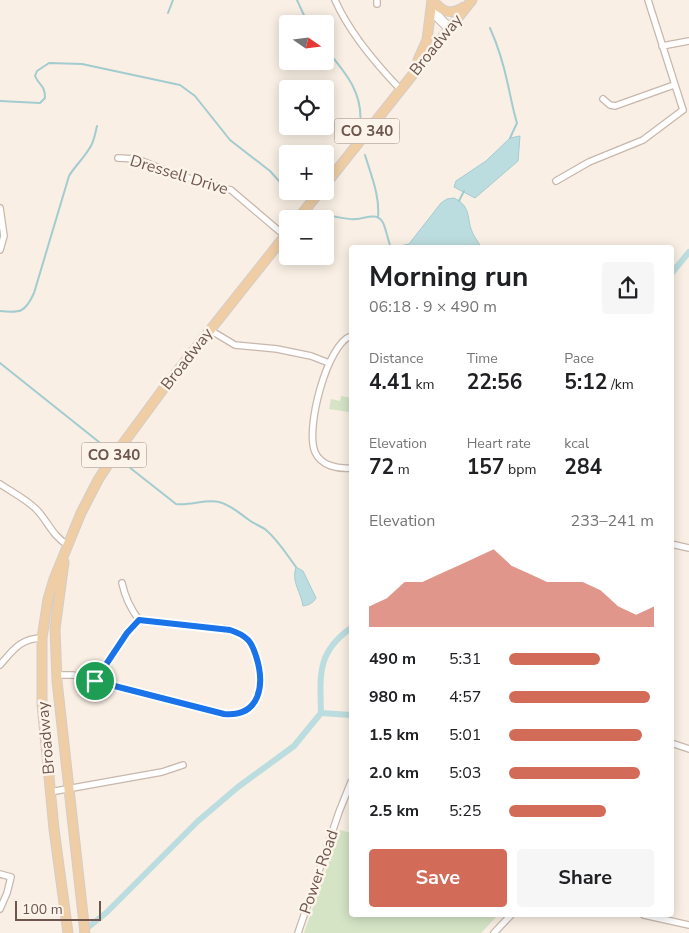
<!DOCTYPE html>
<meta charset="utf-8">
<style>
body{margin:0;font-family:"Nunito Sans",sans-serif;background:#f6f6f6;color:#202124;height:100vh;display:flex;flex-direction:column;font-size:19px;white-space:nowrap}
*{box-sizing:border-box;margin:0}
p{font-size:16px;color:#757577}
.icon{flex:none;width:28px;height:28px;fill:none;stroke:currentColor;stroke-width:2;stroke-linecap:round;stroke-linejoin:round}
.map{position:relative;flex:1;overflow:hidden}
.panel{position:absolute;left:349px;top:245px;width:325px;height:672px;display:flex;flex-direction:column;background:#fff;border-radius:5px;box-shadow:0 2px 12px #0003}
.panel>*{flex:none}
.needle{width:32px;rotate:104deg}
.fabs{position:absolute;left:279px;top:15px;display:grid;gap:10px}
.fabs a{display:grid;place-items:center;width:55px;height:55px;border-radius:5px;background:#fff;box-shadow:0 2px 12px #0003;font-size:25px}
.scale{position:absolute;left:15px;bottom:12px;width:86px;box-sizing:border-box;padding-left:5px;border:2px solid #6e564d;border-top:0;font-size:14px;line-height:18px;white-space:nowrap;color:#6e564d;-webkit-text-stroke:4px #fcf4ea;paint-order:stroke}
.pin{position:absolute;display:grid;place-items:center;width:42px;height:42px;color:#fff;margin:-21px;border:2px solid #fff;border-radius:50%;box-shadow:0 1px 5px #0007}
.round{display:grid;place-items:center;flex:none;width:52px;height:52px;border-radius:5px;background:#f6f6f6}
.headline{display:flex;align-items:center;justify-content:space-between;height:85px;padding:0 20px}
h1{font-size:28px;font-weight:700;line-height:38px}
.metrics{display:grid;grid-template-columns:repeat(3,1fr);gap:8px;height:85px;padding:5px 20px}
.metrics div{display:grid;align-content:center}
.metrics b{font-size:21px;font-weight:700}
.metrics small{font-size:14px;font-weight:400}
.metrics p{font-size:14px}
.chart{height:140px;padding:10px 20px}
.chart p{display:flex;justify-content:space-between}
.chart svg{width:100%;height:90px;margin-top:5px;fill:#d36b59;opacity:.7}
.action{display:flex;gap:10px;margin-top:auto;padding:10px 20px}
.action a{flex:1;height:58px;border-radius:5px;background:#d36b59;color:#fff;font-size:20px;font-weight:700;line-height:58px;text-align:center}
.action a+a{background:#f6f6f6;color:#202124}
ul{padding:0 20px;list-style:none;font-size:16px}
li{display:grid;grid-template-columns:80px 60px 1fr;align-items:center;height:38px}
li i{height:12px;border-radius:6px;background:#d36b59}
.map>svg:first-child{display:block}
</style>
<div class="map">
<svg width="689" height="933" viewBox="0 0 689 933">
<rect width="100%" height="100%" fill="#f9efe4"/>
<path fill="#d4e4c5" d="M341,396L351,398L349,412L329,409L331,399L340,401Z
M340,830L351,833V915H498L481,933H304Z"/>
<path fill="#bcdddf" stroke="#a3ccd0" d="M520,136L518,161L475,198L454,187L456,181L486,161L510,138Z
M454,198C470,206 467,215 471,229C473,235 478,242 481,247H395L409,244L441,203L447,199Z
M296,567L303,571L316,598C313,603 309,605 303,606C301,592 291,582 296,567Z"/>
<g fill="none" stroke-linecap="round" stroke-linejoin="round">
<path stroke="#a3ccd0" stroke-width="2" d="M297,0L308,24
M168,13L173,0
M490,28C498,46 504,66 508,85C511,98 513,110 517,123L510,138
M325,48C345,72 364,93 360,126
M0,101L40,103L45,98C45,84 39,86 35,76L37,71L49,63L82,64L180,85L195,96L230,140L270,171L288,191
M365,155C371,175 380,196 378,217
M288,191L293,197
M459,201L464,191
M331,216C339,217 348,220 356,219C364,219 376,212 382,221C385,224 388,241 391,248
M0,311C20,313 25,313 34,293L69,176C75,166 83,159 89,149C94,143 95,134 97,126
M0,363L99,442
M129,467L176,504C190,506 205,499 219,502C231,505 239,513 249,520C254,524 261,526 266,530C278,540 287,555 296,567"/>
<path stroke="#bcdddf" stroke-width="6" d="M671,274L689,252
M321,713L351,715
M82,932L106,913L198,821L238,787L294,746L321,713C320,674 317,652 351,628"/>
<g stroke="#c8b7ac" stroke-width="8">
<path id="street" d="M335,0C349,32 376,64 400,89
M377,0V4
M648,0L683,110
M662,46L689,41
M603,99L610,105L615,106L674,85
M118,158L137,159L174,174L231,190L285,236
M556,181L589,162L643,140L683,110
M0,208L4,236L0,250
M210,330L235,345L277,349L311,356L329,363
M351,336C327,344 305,429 315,452C321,466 338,469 351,468
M0,484C12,492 26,499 36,509C48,521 52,536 68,545
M671,544L689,548
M122,583C125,597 130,608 139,620
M0,665C13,650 21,638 42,638
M57,675H73L224,714C256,717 262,694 259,667C257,658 254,646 247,639C242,634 236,632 230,629L139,620
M95,681L127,633L139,620
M671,743L689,749
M50,792L162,772L183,765
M0,874L11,877L7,893L0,909
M644,915L689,925
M298,933L339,812L351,782
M494,933L511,915"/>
</g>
<g stroke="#cdb8ad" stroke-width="11">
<path id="secondary" d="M432,0L438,17L449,28"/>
</g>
<g stroke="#d4ccca" stroke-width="11">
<path id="primary" d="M433,0C442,13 451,15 464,7
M418,60L427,40L432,0
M325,185L472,0
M298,219L320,191
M64,562L55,629L57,681L85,933
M68,933L54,829L42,704V638L48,599L54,579L81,513L98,480L111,460L164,388L288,232"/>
</g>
<use href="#street" stroke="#fff" stroke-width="5.5"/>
<use href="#secondary" stroke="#fff" stroke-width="9"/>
<use href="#primary" stroke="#efcea5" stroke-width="9"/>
</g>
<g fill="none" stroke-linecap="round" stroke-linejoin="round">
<g stroke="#fff" stroke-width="10">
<path id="route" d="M139,620L230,630C236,632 242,634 247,639C252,643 254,650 256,656C265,684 261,717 224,714L95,681L127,633Z"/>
</g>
<use href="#route" stroke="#1a73e8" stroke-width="6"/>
</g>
<g text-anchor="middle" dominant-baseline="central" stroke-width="5" stroke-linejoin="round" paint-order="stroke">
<g fill="#fcf4ea" stroke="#99857c" stroke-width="1">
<rect x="334.5" y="118.5" width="65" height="25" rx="4"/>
<rect x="81.5" y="442.5" width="65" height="25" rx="4"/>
</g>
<g font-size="15" font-weight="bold" fill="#6e564d">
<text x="367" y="131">CO 340</text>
<text x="114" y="455">CO 340</text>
</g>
<g font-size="16" fill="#6e564d" stroke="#fcf4ea">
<text transform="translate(436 45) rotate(-51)">Broadway</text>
<text transform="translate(179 175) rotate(17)">Dressell Drive</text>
<text transform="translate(187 359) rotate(-52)">Broadway</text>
<text transform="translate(46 738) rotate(-95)">Broadway</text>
<text transform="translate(319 872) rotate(-71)">Power Road</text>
</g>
</g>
</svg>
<div class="fabs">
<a><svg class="needle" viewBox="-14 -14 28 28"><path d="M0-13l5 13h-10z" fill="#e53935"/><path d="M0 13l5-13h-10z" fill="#757577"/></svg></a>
<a><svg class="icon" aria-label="locate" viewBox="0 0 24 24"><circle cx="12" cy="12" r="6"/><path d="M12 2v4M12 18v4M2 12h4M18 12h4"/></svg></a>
<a>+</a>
<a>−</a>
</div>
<div class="scale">100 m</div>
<div class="pin" style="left:95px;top:681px;background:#1e9e55"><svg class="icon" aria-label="arrive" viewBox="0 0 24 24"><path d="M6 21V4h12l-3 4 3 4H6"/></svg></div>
<section class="panel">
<div class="headline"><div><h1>Morning run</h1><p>06:18 · 9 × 490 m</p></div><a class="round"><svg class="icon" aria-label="share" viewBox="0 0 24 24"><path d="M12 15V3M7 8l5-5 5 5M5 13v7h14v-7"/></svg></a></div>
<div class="metrics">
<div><p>Distance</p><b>4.41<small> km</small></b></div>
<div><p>Time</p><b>22:56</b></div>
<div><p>Pace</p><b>5:12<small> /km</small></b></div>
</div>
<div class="metrics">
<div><p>Elevation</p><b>72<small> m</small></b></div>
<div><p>Heart rate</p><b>157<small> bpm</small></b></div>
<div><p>kcal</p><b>284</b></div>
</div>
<div class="chart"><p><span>Elevation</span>233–241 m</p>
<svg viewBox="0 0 160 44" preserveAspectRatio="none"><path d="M0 44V34L10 30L20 22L30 22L40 18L50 14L60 10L70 6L80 14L90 18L100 22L110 22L120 22L130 26L140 34L150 38L160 34V44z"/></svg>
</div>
<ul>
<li><b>490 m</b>5:31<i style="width:63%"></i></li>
<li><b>980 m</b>4:57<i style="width:97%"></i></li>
<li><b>1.5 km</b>5:01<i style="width:92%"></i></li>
<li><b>2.0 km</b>5:03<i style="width:90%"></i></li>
<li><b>2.5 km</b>5:25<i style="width:67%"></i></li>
</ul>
<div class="action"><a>Save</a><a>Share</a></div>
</section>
</div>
